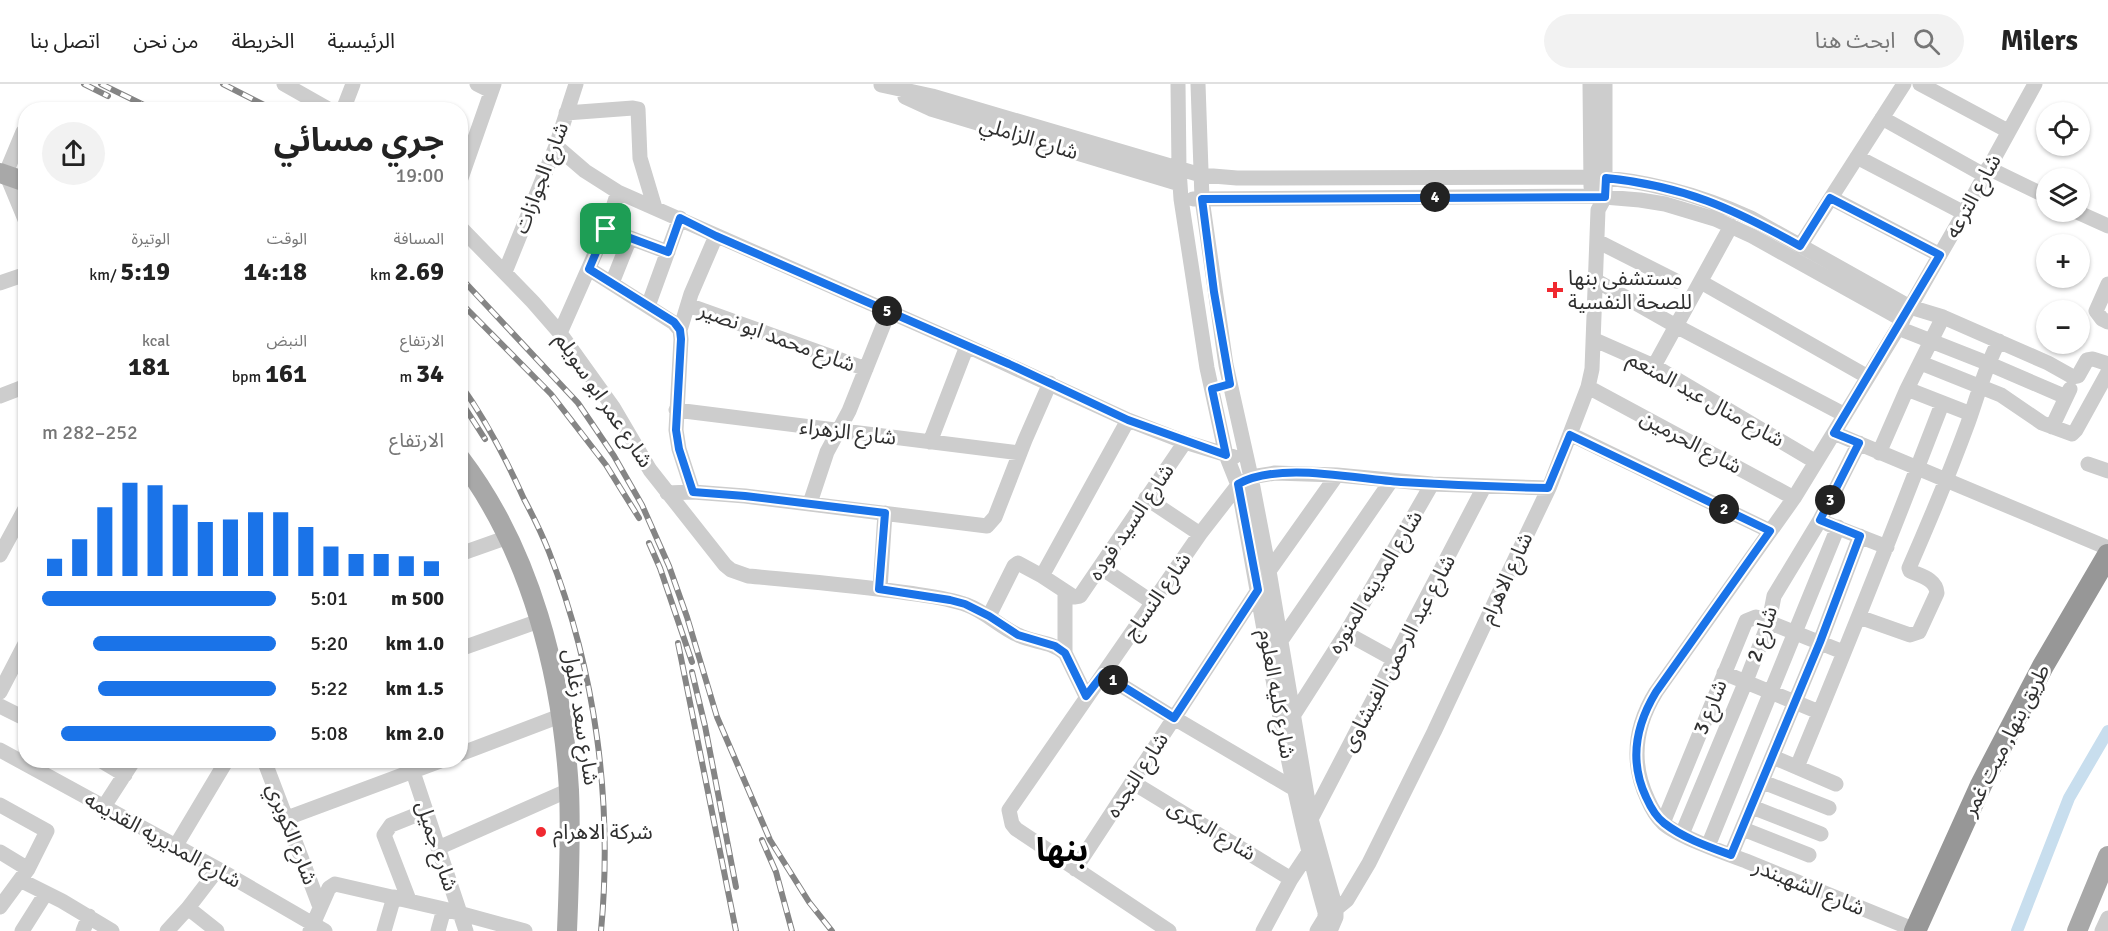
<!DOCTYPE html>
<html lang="ar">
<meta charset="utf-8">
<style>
body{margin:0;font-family:Signika,"Noto Sans Arabic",sans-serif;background:#f2f2f2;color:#222;direction:rtl;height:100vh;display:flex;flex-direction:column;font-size:22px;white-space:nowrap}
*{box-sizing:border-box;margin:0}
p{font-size:20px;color:#767676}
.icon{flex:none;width:33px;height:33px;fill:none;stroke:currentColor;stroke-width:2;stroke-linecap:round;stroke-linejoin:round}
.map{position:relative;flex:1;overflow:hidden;direction:ltr}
.panel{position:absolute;left:18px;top:18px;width:450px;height:666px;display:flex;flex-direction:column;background:#fff;border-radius:24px;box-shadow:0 2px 4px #0004;direction:rtl}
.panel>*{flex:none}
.buttons{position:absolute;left:2036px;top:18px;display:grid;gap:12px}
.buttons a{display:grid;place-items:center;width:54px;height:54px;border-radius:50%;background:#fff;box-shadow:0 2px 4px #0004;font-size:30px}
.pin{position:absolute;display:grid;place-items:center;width:51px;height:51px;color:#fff;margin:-26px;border-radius:12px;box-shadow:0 3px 9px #0006}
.km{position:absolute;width:30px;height:30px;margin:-15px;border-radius:50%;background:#222;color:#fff;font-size:16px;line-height:30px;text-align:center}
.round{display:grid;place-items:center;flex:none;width:63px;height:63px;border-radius:32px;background:#f2f2f2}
.summary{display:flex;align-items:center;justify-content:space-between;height:102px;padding:0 24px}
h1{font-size:33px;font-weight:700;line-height:45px}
.figures{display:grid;grid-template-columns:repeat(3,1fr);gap:9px;height:102px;padding:6px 24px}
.figures div{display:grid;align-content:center}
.figures b{font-size:26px;font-weight:700}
.figures small{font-size:16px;font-weight:400}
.figures p{font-size:16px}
.chart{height:168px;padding:12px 24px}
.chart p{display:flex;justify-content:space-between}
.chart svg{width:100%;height:108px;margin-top:6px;stroke:#1a73e8;stroke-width:6}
ul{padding:0 24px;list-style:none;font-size:20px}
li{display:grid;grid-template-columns:96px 72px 1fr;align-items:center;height:45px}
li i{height:15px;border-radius:8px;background:#1a73e8}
header{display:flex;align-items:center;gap:36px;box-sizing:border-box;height:84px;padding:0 30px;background:#fff;border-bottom:2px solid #e0e0e0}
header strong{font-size:28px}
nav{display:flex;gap:33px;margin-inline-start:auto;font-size:21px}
.search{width:420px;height:54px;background:#f2f2f2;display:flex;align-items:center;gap:15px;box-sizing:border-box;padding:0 21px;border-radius:33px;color:#767676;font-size:22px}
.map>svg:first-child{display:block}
</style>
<header>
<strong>Milers</strong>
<div class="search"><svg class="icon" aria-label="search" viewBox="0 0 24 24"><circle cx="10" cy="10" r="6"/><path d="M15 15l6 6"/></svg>ابحث هنا</div>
<nav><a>الرئيسية</a><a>الخريطة</a><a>من نحن</a><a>اتصل بنا</a></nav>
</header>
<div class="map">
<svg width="2108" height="847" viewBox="0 0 2108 847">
<rect width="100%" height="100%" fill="#fff"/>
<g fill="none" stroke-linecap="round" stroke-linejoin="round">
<path stroke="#c8deee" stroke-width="12" d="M2017,847L2069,714L2108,647"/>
<path stroke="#cdcdcd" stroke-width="15" d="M284,0L330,26
M477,0L491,7
M1178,0L1179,85L1181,115L1207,284L1226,371L1238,401C1265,543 1285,688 1325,828V834L1317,847
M1198,0L1202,115L1226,281L1251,393L1269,487L1311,735L1336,825V833L1330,847
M1590,0L1591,103
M1920,0L2008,47
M881,1L932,12L1201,91L1237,94L1591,93C1647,96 1700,111 1751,134L1910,223L1943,233L2048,279L2073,293L2078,292L2087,276L2093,275L2108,280
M905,13L931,25L1180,100
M343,26L353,0
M566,29L633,24L638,25L640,74L655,124
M1882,34L1984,91
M556,62L585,87L618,108L967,262L1128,336L1185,358L1234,373
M1857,73L1964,129
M1988,84L2046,112
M5,91L23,48L26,46
M9,97L26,138
M460,97L494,0
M1831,114L1940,171
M1193,115L1592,112L1640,116L1665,120L1715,135L1752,152L1903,236
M2077,128L2108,142
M460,143L533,218L560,249L613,323L650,386L725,481L731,486L748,492C802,497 855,501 908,509C928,512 948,514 967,521C986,528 1000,543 1018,551C1034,559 1051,557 1065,569L1086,612
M606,145L668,168
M1597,157L1676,197
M1800,162L1904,0
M589,185L674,239L680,246L681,255L676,346L679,365L693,408
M505,188L556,62L576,0
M1595,196L1676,242L1845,331
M1701,198L1868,293
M0,199L26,190
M612,199L630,154
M2108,200L2096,227L2102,235L2108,238
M688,221L866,285
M648,222L680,134
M1898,244L1987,279L2066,313
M680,246L691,210L716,152
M560,249L606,145L618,108
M1595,256L1654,282L1816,378
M1921,279L2001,311L2042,339L2072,350L2076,346L2108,288
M1654,282L1731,142
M1588,303L1794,414
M1907,305L1971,330
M0,312L26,302
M676,326L1020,369
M2052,343L2070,305
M1834,349L2108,464
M1570,350L1770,447
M930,358L967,262
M1879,369L1907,305L1943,233
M2088,380L2108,387
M667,409L693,408L745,412L987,442L995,433L1025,356L1050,299
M1146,414L1200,450
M810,419L827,368L849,327L889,227
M1828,440L1887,463
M460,470L508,453
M0,471L26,423
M1100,483L1152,518
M1269,487L1337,391
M1042,492L1128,336
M880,505L885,429
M1065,508V569
M989,532L1014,482L1018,479L1042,492L1074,513L1080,512L1185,358
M1859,533L1910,551L1919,548L1937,509C1936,495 1921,492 1910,487L1909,484C1930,436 1950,388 1968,339C1978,311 1985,283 1999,257
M1346,549L1395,576
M1280,558L1391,397
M460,565L539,537
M1724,589L1819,628
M1103,590L1174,634L1298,707
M0,608L26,558
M0,622L26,635
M1293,632L1346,549L1432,400L1549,404
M0,666L218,785L325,847
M460,670L560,632
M1773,673L1836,700
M100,676L125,691
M264,676L320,823
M409,676L466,847
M1797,683C1847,563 1895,442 1942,320
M1132,698L1291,795
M1763,698L1829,724
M0,721L47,747L28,785L0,823
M1752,723L1821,750
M103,724L134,676
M287,734L443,676
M1311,735L1484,403
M1663,739L1746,537L1756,533L1843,568
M1743,745L1809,771
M1682,750L1746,597L1769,538L1774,512L1820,436L1859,359
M1708,762L1838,443
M175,763L227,676
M438,764L569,706
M0,768L28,785
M1731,771L1820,558L1860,452
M1075,785L1258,506
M20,796L62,817L112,847
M409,816L384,751L391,741L426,727
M188,824L217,847
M1325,828L1336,825L1347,816L1369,779L1434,648L1508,490L1549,404L1570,350L1588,303L1592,285L1598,126L1605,113V0
M1915,846C1859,823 1802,800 1746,777C1724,769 1679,753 1663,739C1657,733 1651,723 1648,716C1630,678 1635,642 1656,608L1794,414L1898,244L1964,129L2035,0
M22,847L46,809
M83,847L89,832
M167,847L188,824L218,785
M310,847L329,804L335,800L444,825L525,847
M384,847L394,813
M438,847L444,825
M1169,847L1016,745L1012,740L1009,726L1200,450L1238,401L1251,393L1275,389L1337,391L1432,400
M1263,847L1291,795L1311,765
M2102,847L2108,834"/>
<path stroke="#a8a8a8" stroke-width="20" d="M0,89L26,98
M460,374C531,467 562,591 569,706C571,753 569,800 567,847
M2077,847L2108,772"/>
<path stroke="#979797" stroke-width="22" d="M1915,847L1981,701L2043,582L2108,471"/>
<g stroke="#858585" stroke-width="6">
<path id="rail" d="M84,0L108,12
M101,0L154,26
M223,0L274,26
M460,193L578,319L614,372L642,421L669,482L687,533L717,633L770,756L809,818L832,847
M460,218L551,310L606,381L639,434
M460,300C486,336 506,375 524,415C533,432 542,450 549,468C596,588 613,719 601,847
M460,316L485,355
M649,459L660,484L692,578
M678,559L736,847
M692,588L705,642L736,803
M762,756L776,788L792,847"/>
</g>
<use href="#rail" stroke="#fff" stroke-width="4" stroke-dasharray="11" stroke-linecap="butt"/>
</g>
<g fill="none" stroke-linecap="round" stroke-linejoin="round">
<g stroke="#fff" stroke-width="12">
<path id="route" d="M1606,94C1684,102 1732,124 1800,162L1830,114L1940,171L1834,349L1859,359L1820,436L1860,452L1820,558L1731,771C1709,763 1683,754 1664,739C1656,733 1650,722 1646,713C1629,677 1636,641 1656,608L1770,447L1570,351L1548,404C1499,403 1450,401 1401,398C1354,395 1280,377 1238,400L1258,506L1174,634L1103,590L1086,612L1065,569L1055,562L1018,551L989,532L965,520L950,516L879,505L885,429L745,412L693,408L679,365L676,346L681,255L680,246L674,238L589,185L606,145L668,168L680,134L716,152L1009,280L1128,336L1226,371L1212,305L1230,300L1214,208L1202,115L1605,113Z"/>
</g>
<use href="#route" stroke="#1a73e8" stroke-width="8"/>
</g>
<g fill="#f02930" stroke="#fff" stroke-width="2">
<path d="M1552 197h6v6h6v6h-6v6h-6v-6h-6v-6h6z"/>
<circle cx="541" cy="748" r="6"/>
</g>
<g text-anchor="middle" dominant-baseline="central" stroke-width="6" stroke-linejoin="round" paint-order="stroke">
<g font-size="21" fill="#303030" stroke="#fff">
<text transform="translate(1029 54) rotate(17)">شارع الزاملي</text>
<text transform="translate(541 94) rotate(-69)">شارع الجوازات</text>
<text transform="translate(1973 112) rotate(-61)">شارع الترعه</text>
<text transform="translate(777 253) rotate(20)">شارع محمد ابو نصير</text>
<text transform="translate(1706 315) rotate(29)">شارع منال عبد المنعم</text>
<text transform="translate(604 316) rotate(56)">شارع عمر ابو سويلم</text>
<text transform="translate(848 348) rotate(7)">شارع الزهراء</text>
<text transform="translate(1691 358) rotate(28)">شارع الحرمين</text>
<text transform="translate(1131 438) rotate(-56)">شارع السيد فوده</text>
<text transform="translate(1506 494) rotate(-65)">شارع الاهرام</text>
<text transform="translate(1375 498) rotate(-59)">شارع المدينه المنوره</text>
<text transform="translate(1157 512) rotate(-55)">شارع النساج</text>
<text transform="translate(1762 550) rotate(-72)">شارع 2</text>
<text transform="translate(1398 569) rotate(-62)">شارع عبد الرحمن الفيشاوى</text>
<text transform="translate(1277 610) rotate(80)">شارع كليه العلوم</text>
<text transform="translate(1710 623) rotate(-68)">شارع 3</text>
<text transform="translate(581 633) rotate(81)">شارع سعد زغلول</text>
<text transform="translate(2006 656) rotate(-63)">طريق بنها, ميت غمر</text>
<text transform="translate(1137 691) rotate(-57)">شارع النجده</text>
<text transform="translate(1212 746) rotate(31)">شارع البكرى</text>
<text transform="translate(292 750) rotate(69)">شارع الكوبري</text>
<text transform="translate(163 756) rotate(29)">شارع المديريه القديمه</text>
<text transform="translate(437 762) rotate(72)">شارع جميل</text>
<text transform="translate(1809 803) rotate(22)">شارع الشهبندر</text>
</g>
<g font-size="21" fill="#303030" stroke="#fff" text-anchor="start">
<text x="1568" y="194">مستشفى بنها<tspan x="1568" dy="24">للصحة النفسية</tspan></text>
<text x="553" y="748">شركة الاهرام</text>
</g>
<g font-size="33" font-weight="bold" fill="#000" stroke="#fff">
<text x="1062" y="766">بنها</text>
</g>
</g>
</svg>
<div class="buttons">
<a><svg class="icon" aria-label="locate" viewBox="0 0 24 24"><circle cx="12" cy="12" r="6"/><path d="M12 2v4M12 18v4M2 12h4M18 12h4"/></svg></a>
<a><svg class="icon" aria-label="layers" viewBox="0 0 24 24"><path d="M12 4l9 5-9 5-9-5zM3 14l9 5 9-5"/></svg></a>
<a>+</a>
<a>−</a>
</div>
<div class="pin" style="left:606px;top:145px;background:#1e9e55"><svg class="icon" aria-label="arrive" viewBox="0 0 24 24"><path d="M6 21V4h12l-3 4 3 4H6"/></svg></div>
<b class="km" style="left:1113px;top:596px">1</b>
<b class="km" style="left:1724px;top:425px">2</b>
<b class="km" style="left:1830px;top:416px">3</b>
<b class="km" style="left:1435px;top:113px">4</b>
<b class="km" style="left:887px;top:227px">5</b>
<section class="panel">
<div class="summary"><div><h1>جري مسائي</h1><p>19:00</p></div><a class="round"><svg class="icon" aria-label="share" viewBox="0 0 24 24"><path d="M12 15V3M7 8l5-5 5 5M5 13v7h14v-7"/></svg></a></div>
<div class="figures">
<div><p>المسافة</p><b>2.69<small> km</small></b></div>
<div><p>الوقت</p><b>14:18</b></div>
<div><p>الوتيرة</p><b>5:19<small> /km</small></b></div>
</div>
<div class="figures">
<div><p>الارتفاع</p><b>34<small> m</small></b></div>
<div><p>النبض</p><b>161<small> bpm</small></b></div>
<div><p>kcal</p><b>181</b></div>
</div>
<div class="chart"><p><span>الارتفاع</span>252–282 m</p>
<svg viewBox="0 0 160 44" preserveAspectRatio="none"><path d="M5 44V37M15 44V29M25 44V16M35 44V6M45 44V7M55 44V15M65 44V22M75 44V21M85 44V18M95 44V18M105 44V24M115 44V32M125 44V35M135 44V35M145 44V36M155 44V38"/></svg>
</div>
<ul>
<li><b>500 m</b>5:01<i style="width:100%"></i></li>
<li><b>1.0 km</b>5:20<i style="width:78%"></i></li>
<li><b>1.5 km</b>5:22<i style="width:76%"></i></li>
<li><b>2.0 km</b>5:08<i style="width:92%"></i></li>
</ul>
</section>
</div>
